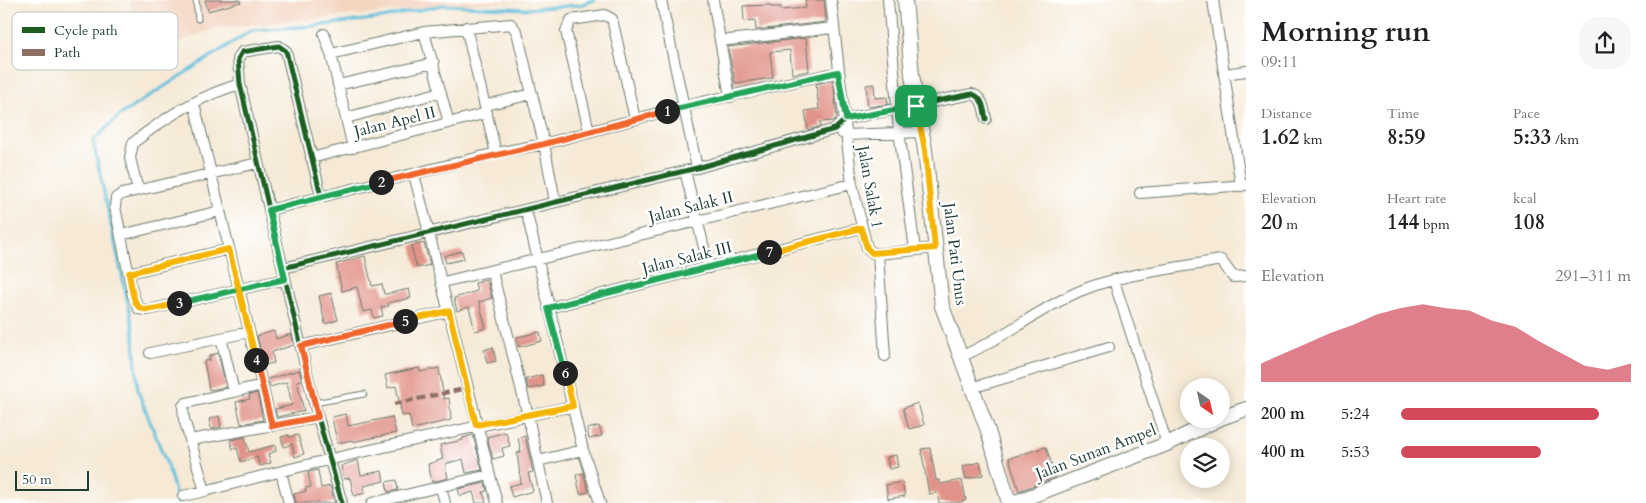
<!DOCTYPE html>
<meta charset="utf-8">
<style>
body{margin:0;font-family:Cardo,serif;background:#f6f6f6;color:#202124;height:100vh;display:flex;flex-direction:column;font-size:19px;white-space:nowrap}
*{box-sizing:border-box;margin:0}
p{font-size:16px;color:#757577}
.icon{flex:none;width:28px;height:28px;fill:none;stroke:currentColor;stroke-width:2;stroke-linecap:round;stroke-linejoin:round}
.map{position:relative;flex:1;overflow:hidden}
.panel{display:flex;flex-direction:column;background:#fff;width:400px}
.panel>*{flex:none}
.needle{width:32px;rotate:146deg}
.tools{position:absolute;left:1180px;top:378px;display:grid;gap:10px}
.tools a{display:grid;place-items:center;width:50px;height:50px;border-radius:50%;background:#fff;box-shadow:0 2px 12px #0003;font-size:25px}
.scale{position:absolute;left:15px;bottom:12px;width:74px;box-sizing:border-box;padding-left:5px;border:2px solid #1f3d34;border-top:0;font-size:14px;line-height:18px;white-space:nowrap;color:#1f3d34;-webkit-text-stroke:4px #fff;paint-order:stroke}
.pin{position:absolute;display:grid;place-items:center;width:42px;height:42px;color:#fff;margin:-21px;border-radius:10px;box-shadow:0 2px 8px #0006}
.km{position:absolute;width:25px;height:25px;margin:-12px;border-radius:50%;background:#222;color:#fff;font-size:14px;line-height:25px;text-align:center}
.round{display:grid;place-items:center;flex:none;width:52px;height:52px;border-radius:20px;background:#f6f6f6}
.summary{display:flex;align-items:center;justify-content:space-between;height:85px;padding:0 15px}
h1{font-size:28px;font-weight:700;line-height:38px}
.metrics{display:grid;grid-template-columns:repeat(3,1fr);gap:8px;height:85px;padding:5px 15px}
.metrics div{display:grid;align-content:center}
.metrics b{font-size:21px;font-weight:700}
.metrics small{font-size:14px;font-weight:400}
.metrics p{font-size:14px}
.chart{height:140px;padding:10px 15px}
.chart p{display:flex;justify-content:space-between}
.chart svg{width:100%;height:90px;margin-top:5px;fill:#d1495b;opacity:.7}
ul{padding:0 15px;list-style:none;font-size:16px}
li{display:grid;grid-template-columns:80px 60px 1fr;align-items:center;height:38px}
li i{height:12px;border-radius:6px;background:#d1495b}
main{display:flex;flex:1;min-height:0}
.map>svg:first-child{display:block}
</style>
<main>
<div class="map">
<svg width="1246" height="503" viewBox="0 0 1246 503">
<rect width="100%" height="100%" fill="#fff"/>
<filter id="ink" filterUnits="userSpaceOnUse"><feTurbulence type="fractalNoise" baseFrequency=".02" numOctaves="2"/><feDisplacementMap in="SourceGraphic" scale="10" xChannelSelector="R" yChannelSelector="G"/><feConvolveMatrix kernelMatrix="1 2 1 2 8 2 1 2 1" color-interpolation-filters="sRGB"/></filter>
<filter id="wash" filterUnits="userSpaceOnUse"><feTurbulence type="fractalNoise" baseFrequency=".0096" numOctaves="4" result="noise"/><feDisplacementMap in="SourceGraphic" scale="20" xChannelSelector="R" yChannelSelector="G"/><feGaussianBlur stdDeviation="1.12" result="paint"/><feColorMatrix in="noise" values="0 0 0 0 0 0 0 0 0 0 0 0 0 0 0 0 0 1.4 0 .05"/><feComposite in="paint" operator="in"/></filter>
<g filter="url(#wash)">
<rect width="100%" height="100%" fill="#f6ead7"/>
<path fill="#f3d4bf" d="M130,0H517L215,28L134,61Z"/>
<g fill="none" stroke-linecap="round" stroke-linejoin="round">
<path stroke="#5ebfdc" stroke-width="3" d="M178,503L168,467L138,391L133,327L93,141L120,115L252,30L314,26L382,18L443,5L525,9L580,5L594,0"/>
</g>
<g id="blocks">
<path fill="#e19389" d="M205,0H240L241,2L208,11Z
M805,0H824L826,22L756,30L755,20L744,21L743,6L771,5V7H781V10L806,8Z
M806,38L809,71L792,74L790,50L770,52L773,78L735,83L728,47Z
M833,80L837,117L834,121L820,122L821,126L808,130L805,111L819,109L816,84Z
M874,84L875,98L887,97L888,104L868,107L866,85Z
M424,243L430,265L417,268L411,246Z
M462,251L464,259L446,263L444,256Z
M365,256L372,286L382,284L384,294H386L409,289L411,298L388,303L389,306L381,307L383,316L374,318L372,310L363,312L357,287L342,291L336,264Z
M487,280L492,298L479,302L486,328L475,331L469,307L457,311L454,298L477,291L475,283Z
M331,293L338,320L325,324L319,296Z
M274,331L276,339L291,334L294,345L272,352L274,363L264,365L257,336Z
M540,332L542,341L519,347L517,337Z
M493,347L496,361L487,363L484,350Z
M218,353L226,387L209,390L204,361L210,360L209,356Z
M419,368L420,372L439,368L444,399L449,398L451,420L412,429L409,415L402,416L396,386L388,388L385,375Z
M299,370L302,380L297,381L304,411L277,417L275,409L292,405L287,382L270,387L268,379Z
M542,375L544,386L528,389L526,379Z
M257,393L263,420L241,424L236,402L250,399L249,395Z
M918,403L924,425L909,429L903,408Z
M346,414L348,426L392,417L396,433L352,442V440L337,443L332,417Z
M219,416L221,427L211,429L209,419Z
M599,426L602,436L589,439L587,429Z
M506,432L510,446L502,448L504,456L493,459L487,437Z
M289,435V437L298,435L304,454L295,457L292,444L284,447L281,437Z
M473,435L482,470L466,473L463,459L445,464L448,478L432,482L428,464L443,459L440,445L463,440V438Z
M525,436L533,472L528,473L533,491L512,497L509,486L521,483L517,453L521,452L518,438Z
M245,437L249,452L275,445L276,451L268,454L271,463L260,466L257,457L241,462L237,448L233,449L230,440Z
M1046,447L1056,477L1019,491L1009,458Z
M930,448L936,480H939L940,484L962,480L966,500L957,503H939L937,493L929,494L921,449Z
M896,455L898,467L889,469L887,457Z
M358,460L361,475L382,471L384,481L364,486L365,493L354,496L350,478L344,479L341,466Z
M980,462L983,475L966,479L963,466Z
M318,470L321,488L330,486L335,503H296L294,494L306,491L305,488L311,487L308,472Z
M583,473L589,492L580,494L576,475Z
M396,480L398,490L388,492L386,482Z
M902,482L905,496L888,499L886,485Z
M485,483L487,491L483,492L486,503H476L473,492L460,496L458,489Z"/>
</g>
</g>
<g filter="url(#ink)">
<use href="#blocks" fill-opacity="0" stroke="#6a7a6d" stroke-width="1"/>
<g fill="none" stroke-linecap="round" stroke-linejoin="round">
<g stroke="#6a7a6d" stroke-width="7">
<path id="service" d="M196,0L198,19
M314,403L364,394"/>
</g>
<g stroke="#6a7a6d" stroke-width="12">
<path id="minor" d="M661,0L697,168
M713,0L730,97
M831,0L852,184L867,248L871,252L878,254L935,248
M888,0L899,131L915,250
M1213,0L1241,186
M466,27L496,153
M424,32L449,123
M324,34L331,54L353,148
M720,41L833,28
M331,54L424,32L511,24L517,32L544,144L555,201
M1224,74L1246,71
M338,85L434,63
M194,103L272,426
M486,105L532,94
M346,118L441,92
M589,131L566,31L571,20L605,15L612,19L635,119
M842,133L847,135L923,132
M311,158L487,113
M258,163L122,194L116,198L115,207L133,295L139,309L148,310L285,279
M685,171L709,268
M414,174L497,503
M138,190L130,158L133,143C164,118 202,95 240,84
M1140,193L1246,185
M321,196L286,51L279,46L242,52L238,59L240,84L314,403L342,503
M269,210L496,153L544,144L684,106L838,72
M526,210L583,450L600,503
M121,235L220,211
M878,254L885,356
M283,268L697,168L835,129L846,119L972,94C983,97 984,109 986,119
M492,271L528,416L547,503
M129,273L229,249
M1114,281L1167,444
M443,282L852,184
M548,308L861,228
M221,338L234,392
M301,346L449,311
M150,353L249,332
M960,357C1003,339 1038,309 1080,291C1120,274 1178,268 1221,260L1233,277L1246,276
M262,385L186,403L183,406L184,419L205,491C327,458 450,432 573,406
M971,388L1109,347
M190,440L318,417
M538,461L583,450
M281,472L289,503
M441,487L445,503
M183,496L205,491
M372,503L489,475"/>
</g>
<g stroke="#6a7a6d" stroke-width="16">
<path id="secondary" d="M905,0L912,75L925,150L942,306L988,431L1009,503
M1221,418L1246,409
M1013,503L1167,444L1219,419"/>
</g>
<use href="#service" stroke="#fff" stroke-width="5"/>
<use href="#minor" stroke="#fff" stroke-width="10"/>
<use href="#secondary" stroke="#fff" stroke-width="14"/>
<path stroke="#8d6e63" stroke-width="4" stroke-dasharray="8 4" stroke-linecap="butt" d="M394,404L468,388"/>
<g stroke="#fff" stroke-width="8">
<path id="cycleway" d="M321,196L286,51L279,46L242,52L238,59L240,84L314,403L342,503
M283,268L697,168L835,129L846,119L972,94C983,97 984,109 986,119"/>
</g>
<use href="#cycleway" stroke="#1b5e20" stroke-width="5"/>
</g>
</g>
<g fill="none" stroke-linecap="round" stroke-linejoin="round" filter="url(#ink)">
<g stroke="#fff" stroke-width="10">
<path id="split-1" d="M667,111L838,72L846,119L916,106"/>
</g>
<g stroke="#fff" stroke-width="10">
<path id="split-2" d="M381,182L544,144L667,111"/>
</g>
<g stroke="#fff" stroke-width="10">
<path id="split-3" d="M179,303L285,279L269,210L381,182"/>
</g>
<g stroke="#fff" stroke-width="10">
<path id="split-4" d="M179,303C137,313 136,317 129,273L229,249L256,360"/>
</g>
<g stroke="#fff" stroke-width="10">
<path id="split-5" d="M256,360L272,426L318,417L301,346L405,321"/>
</g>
<g stroke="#fff" stroke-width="10">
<path id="split-6" d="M405,321L449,311L476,425L573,406L565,373"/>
</g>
<g stroke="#fff" stroke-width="10">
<path id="split-7" d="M565,373L548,308L769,252"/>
</g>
<g stroke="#fff" stroke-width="10">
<path id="split-8" d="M769,252L861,228L867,248L872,253L935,248L925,150L916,106"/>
</g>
<use href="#split-1" stroke="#22a559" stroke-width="6"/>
<use href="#split-2" stroke="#f0652b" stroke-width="6"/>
<use href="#split-3" stroke="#22a559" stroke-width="6"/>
<use href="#split-4" stroke="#f5b400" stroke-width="6"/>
<use href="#split-5" stroke="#f0652b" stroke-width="6"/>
<use href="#split-6" stroke="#f5b400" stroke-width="6"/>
<use href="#split-7" stroke="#22a559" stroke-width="6"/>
<use href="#split-8" stroke="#f5b400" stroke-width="6"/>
</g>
<g text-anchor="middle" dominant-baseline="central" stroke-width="5" stroke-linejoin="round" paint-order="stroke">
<g font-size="16" fill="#1f3d34" stroke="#fff">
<text transform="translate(395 122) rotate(-14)">Jalan Apel II</text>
<text transform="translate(870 187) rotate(80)">Jalan Salak 1</text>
<text transform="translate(691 207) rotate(-14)">Jalan Salak II</text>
<text transform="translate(955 254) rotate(83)">Jalan Pati Unus</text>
<text transform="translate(687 258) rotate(-14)">Jalan Salak III</text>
<text transform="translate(1096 452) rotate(-21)">Jalan Sunan Ampel</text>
</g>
</g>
<rect x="12" y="12" width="166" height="58" rx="8" fill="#fff" stroke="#bcc5c2" stroke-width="1"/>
<rect x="22" y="27" width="23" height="6" fill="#1b5e20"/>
<rect x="22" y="49" width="23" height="7" fill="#8d6e63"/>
<g font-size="14" fill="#1f3d34">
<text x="54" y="35">Cycle path</text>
<text x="54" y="57">Path</text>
</g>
</svg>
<div class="tools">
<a><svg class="needle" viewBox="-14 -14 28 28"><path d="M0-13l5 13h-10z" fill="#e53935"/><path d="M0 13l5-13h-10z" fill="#757577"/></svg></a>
<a><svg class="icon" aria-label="layers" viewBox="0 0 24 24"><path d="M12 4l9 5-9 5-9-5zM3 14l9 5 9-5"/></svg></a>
</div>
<div class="scale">50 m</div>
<div class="pin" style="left:916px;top:106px;background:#1e9e55"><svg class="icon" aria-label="arrive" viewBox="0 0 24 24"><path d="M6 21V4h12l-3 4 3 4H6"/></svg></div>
<b class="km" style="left:667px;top:111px">1</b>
<b class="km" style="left:381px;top:182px">2</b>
<b class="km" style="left:179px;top:303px">3</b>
<b class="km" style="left:256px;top:360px">4</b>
<b class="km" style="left:405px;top:321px">5</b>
<b class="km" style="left:565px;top:373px">6</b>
<b class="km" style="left:769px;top:252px">7</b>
</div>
<section class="panel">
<div class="summary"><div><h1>Morning run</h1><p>09:11</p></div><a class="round"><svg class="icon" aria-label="share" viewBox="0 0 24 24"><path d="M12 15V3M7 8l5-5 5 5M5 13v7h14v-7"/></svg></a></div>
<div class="metrics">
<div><p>Distance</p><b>1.62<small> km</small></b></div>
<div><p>Time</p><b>8:59</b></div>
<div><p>Pace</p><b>5:33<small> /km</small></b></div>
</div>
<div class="metrics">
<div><p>Elevation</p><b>20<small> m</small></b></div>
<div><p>Heart rate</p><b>144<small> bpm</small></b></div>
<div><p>kcal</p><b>108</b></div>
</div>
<div class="chart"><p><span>Elevation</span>291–311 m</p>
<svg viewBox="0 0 160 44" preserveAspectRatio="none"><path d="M0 44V35L10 30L20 25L30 20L40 16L50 11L60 8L70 6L80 8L90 9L100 14L110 17L120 24L130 30L140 36L150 38L160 35V44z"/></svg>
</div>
<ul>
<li><b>200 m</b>5:24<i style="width:86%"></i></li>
<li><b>400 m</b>5:53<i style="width:61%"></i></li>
</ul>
</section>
</main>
